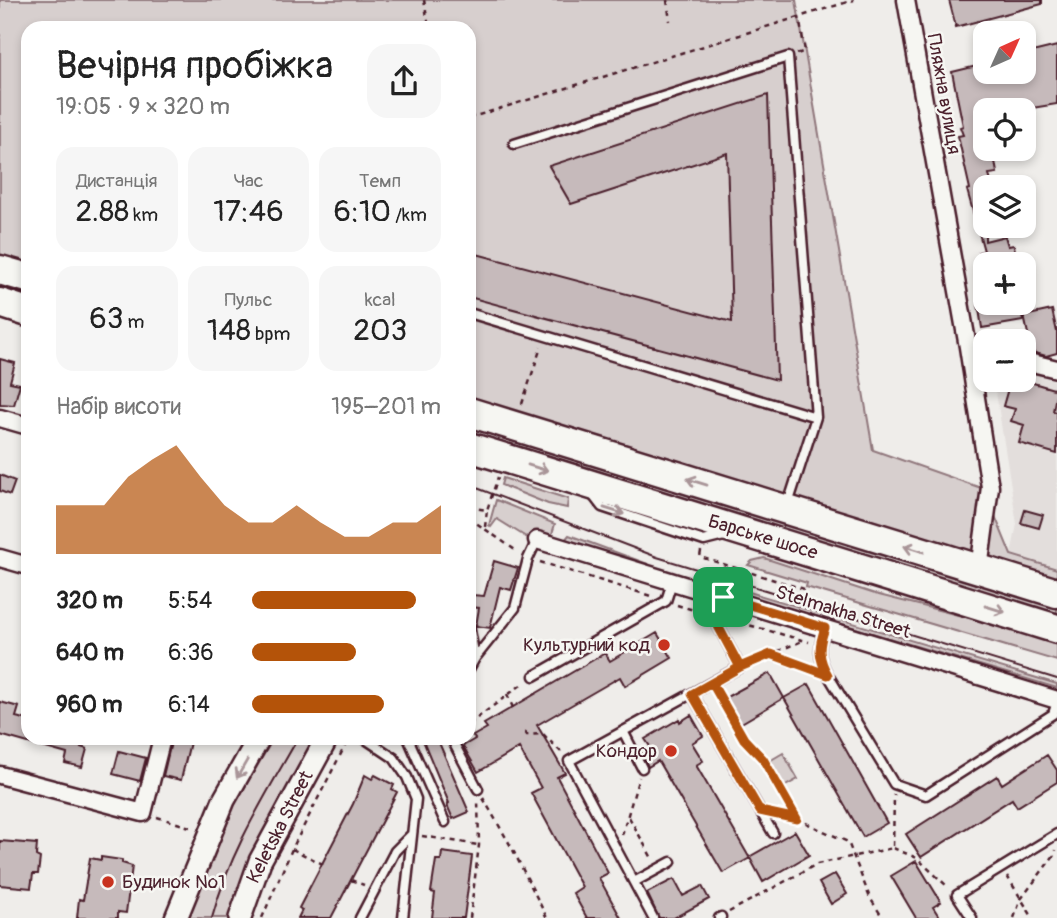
<!DOCTYPE html>
<html lang="uk">
<meta charset="utf-8">
<style>
body{margin:0;font-family:Pangolin,sans-serif;background:#f6f6f6;color:#222;height:100vh;display:flex;flex-direction:column;font-size:26px;white-space:nowrap}
*{box-sizing:border-box;margin:0}
p{font-size:23px;color:#767676}
.icon{flex:none;width:38px;height:38px;fill:none;stroke:currentColor;stroke-width:2;stroke-linecap:round;stroke-linejoin:round}
.map{position:relative;flex:1;overflow:hidden}
.details{position:absolute;left:21px;top:21px;width:455px;height:724px;display:flex;flex-direction:column;background:#fff;border-radius:21px;box-shadow:0 4px 10px #0003}
.details>*{flex:none}
.needle{width:46px;rotate:45deg}
.buttons{position:absolute;left:973px;top:21px;display:grid;gap:14px}
.buttons a{display:grid;place-items:center;width:63px;height:63px;border-radius:14px;background:#fff;box-shadow:0 4px 10px #0003;font-size:35px}
.pin{position:absolute;display:grid;place-items:center;width:60px;height:60px;color:#fff;margin:-30px;border-radius:14px;box-shadow:0 4px 10px #0006}
.round{display:grid;place-items:center;flex:none;width:74px;height:74px;border-radius:21px;background:#f6f6f6}
.summary{display:flex;align-items:center;justify-content:space-between;height:119px;padding:0 35px}
h1{font-size:38px;font-weight:600;line-height:52px}
.figures{display:grid;grid-template-columns:repeat(3,1fr);gap:10px;height:119px;padding:7px 35px}
.figures div{display:grid;align-content:center;border-radius:18px;background:#f6f6f6;text-align:center}
.figures b{font-size:30px;font-weight:600}
.figures small{font-size:19px;font-weight:400}
.figures p{font-size:19px}
.chart{height:196px;padding:14px 35px}
.chart p{display:flex;justify-content:space-between}
.chart svg{width:100%;height:126px;margin-top:7px;fill:#b45309;opacity:.7}
ul{padding:0 35px;list-style:none;font-size:23px}
li{display:grid;grid-template-columns:112px 84px 1fr;align-items:center;height:52px}
li i{height:18px;border-radius:9px;background:#b45309}
.map>svg:first-child{display:block}
</style>
<div class="map">
<svg width="1057" height="918" viewBox="0 0 1057 918">
<rect width="100%" height="100%" fill="#efedea"/>
<filter id="ink" filterUnits="userSpaceOnUse"><feTurbulence type="fractalNoise" baseFrequency=".0143" numOctaves="2"/><feDisplacementMap in="SourceGraphic" scale="14" xChannelSelector="R" yChannelSelector="G"/><feConvolveMatrix kernelMatrix="1 2 1 2 8 2 1 2 1" color-interpolation-filters="sRGB"/></filter>
<g filter="url(#ink)">
<path fill="#e3dedc" d="M1024,370L1057,381V569L1011,555L1017,524L994,380H1024Z"/>
<path fill="#d7cfce" stroke="#90777c" stroke-width="2" d="M0,0H796L873,450L984,489L1011,555L1057,569V579L469,398V28H28V263L0,255Z
M499,436L1057,605V619L498,442Z
M503,478L568,499L567,508L548,504L501,485Z
M496,500L555,524L551,537L538,533L526,537L497,519L491,527L489,525Z
M569,535L648,564L647,566L564,541Z
M764,558L875,594L1057,640V661L806,587L807,583L748,565L752,561Z
M699,577L1057,684V688L698,581Z
M273,739H315C282,797 248,853 230,918H187L235,804Z
M783,753L798,779L780,789L766,763Z"/>
<path fill="#c6babb" stroke="#4a1f2b" stroke-width="2" d="M949,0H1042V4L956,27Z
M1057,46V104L1020,110H985V149H993L997,173L989,174L992,187H985V241L1005,236L1008,246L1014,245L1016,257H1014L1016,264H982L979,252L984,251L967,190L970,189L958,136L963,135L960,127L963,126L952,72L985,64V72H1024V54Z
M768,95L777,380L469,297V252L732,322L727,153L571,204L549,166Z
M978,303H1020L1023,321L982,328Z
M1052,310L1057,332V353L1046,356L1032,352L1024,316Z
M0,359L15,363L10,382L20,384L14,405L0,404Z
M1023,380L1057,390L1053,411L1057,412V454L1019,443L1024,425L1011,421L1015,409L1003,406L1009,385L1021,388Z
M0,475L15,481L10,495L0,491Z
M1025,510L1043,515L1039,528L1021,523Z
M494,561L518,568L511,590L500,587L490,628L476,626L479,608L470,607L472,595L484,596Z
M657,633L672,658L625,686L620,677L537,725L565,773L557,777L608,873L599,878L621,918H587L573,893L582,887L531,793L541,788L519,748L478,772L463,746L475,739L473,736L487,728L484,724L605,653L610,661Z
M770,673L784,698L809,684L887,823L863,837L784,698L738,725L723,699Z
M0,702L19,707L16,717L28,720V738H84L81,747L87,749L82,767L65,763L67,754L0,735Z
M691,715L703,736L692,743L703,761L696,765L749,857L795,831L809,855L763,882L750,858L723,873L658,761L648,767L642,753L651,748L645,739L679,719L680,722Z
M172,738H191L181,780L163,776Z
M422,738H437L469,812L453,819L447,805L449,803Z
M119,751L146,758L140,781L113,774Z
M1047,755L1057,770V782L1017,807L1012,799L921,857L906,834L997,776L1002,784Z
M365,775L372,779L375,775L394,785L392,789L397,792L331,918H298L302,910L299,908L353,804Z
M0,841L37,844L36,856L40,858L38,874H33L31,888L0,885Z
M442,852L472,856L464,918H432L435,893L431,892L436,860H441Z
M101,857L122,860V863L132,866L126,913L118,912V918H77L79,899L83,900L90,858L101,860Z
M916,861L941,902L933,907L940,918H916L891,876Z
M835,874L847,894L831,904L819,883Z
M674,879L683,896L702,886L709,899L674,918H659L647,893Z"/>
<g fill="none" stroke-linecap="round" stroke-linejoin="round">
<g stroke="#4a1f2b" stroke-width="13">
<path id="lane" d="M469,313L816,417L788,57L514,144
M592,494L602,507L704,541L724,536
M788,504L816,417
M469,625L475,658
M825,628C818,647 818,658 828,675L894,784L926,795L1053,714L1057,702
M469,669L475,658L515,608L528,559L537,540
M534,676L666,601L672,582
M692,694L773,833
M623,731L642,768
M364,738L394,758L407,777L416,799L403,918
M408,738L445,822
M451,738L478,789
M634,882L671,862
M360,918L395,851L412,834
M653,918L569,761L740,667L718,626L723,597
M719,918L721,917
M972,918L957,895L1057,834"/>
</g>
<g stroke="#4a1f2b" stroke-width="21">
<path id="street" d="M906,0L968,347L990,487L979,569
M1024,361L1057,369
M0,418L28,426
M537,540L1057,700
M0,558L28,566
M0,775L143,813L162,738"/>
</g>
<g stroke="#4a1f2b" stroke-width="26">
<path id="secondary" d="M176,918L224,800L259,738
M240,918L260,861L327,738"/>
</g>
<g stroke="#4a1f2b" stroke-width="33">
<path id="highway" d="M0,270L28,278
M0,303L28,312
M469,412L1057,593
M469,447L1057,629"/>
</g>
<path stroke="#4a1f2b" stroke-width="2.5" stroke-dasharray="5 5" stroke-linecap="butt" d="M424,0L429,28
M667,0L670,21
M797,54L805,51L799,17
M469,118L854,0
M522,404L541,347
M469,507L487,510L498,477
M469,518L518,552
M485,527L487,510
M701,551L700,557L804,589
M540,562L651,596
M677,605L707,614
M731,620L809,642
M771,654L814,670
M750,663L802,641
M717,692L745,739L763,759L797,819L848,842L870,898L883,918
M507,694L514,710
M469,724L525,682
M525,732L527,735L543,734L562,753
M483,798L512,848L547,918
M776,814L797,819
M157,817L190,827
M629,817L653,860
M622,835L639,777
M422,836L478,845
M893,848L917,858L949,888
M292,849L325,865
M1007,876L1033,918
M351,880L364,885
M729,912L817,864L893,848L894,794
M262,918L292,849L349,738
M470,918L479,845L478,799
M1014,918L1021,899L1055,854L1056,850"/>
<use href="#lane" stroke="#f6f6f2" stroke-width="8"/>
<use href="#street" stroke="#f6f6f2" stroke-width="16"/>
<use href="#secondary" stroke="#f6f6f2" stroke-width="21"/>
<use href="#highway" stroke="#f6f6f2" stroke-width="28"/>
<path stroke="#4a1f2b" stroke-width="2" d="M469,485L657,557L1057,679
M212,918C230,851 264,798 298,738"/>
</g>
<defs><path id="oneway-shaft" d="M-6 0H5M1.5-3L5.5 0L1.5 3" fill="none" stroke-width="1.6" stroke-linecap="round" stroke-linejoin="round" transform="scale(1.75)"/></defs>
<g stroke="#a99598">
<use href="#oneway-shaft" transform="translate(538 468) rotate(17)"/>
<use href="#oneway-shaft" transform="translate(697 482) rotate(-163)"/>
<use href="#oneway-shaft" transform="translate(614 511) rotate(17)"/>
<use href="#oneway-shaft" transform="translate(914 549) rotate(-163)"/>
<use href="#oneway-shaft" transform="translate(995 609) rotate(17)"/>
<use href="#oneway-shaft" transform="translate(242 769) rotate(120)"/>
</g>
</g>
<g fill="none" stroke-linecap="round" stroke-linejoin="round" filter="url(#ink)">
<g stroke="#fff" stroke-width="14">
<path id="route" d="M723,597L718,626L740,667L692,694L760,811L797,819L763,759L744,739L712,683L740,667L771,654L828,675C818,658 818,647 825,628L723,597"/>
</g>
<use href="#route" stroke="#b45309" stroke-width="9"/>
</g>
<g fill="#c8321e" stroke="#f6f6f2" stroke-width="2.5">
<circle cx="664" cy="645" r="7"/>
<circle cx="671" cy="751" r="7"/>
<circle cx="108" cy="882" r="7"/>
</g>
<g text-anchor="middle" dominant-baseline="central" stroke-width="5" stroke-linejoin="round" paint-order="stroke">
<g font-size="19" fill="#4a1f2b" stroke="#f6f6f2">
<text transform="translate(944 94) rotate(80)">Пляжна вулиця</text>
<text transform="translate(763 537) rotate(17)">Барське шосе</text>
<text transform="translate(843 612) rotate(17)">Stelmakha Street</text>
<text transform="translate(280 827) rotate(-63)">Keletska Street</text>
</g>
<g font-size="19" fill="#4a1f2b" stroke="#f6f6f2" text-anchor="end">
<text x="650" y="645">Культурний код</text>
<text x="657" y="751">Кондор</text>
<text x="122" y="882" text-anchor="start">Будинок №1</text>
</g>
</g>
</svg>
<div class="buttons">
<a><svg class="needle" viewBox="-14 -14 28 28"><path d="M0-13l5 13h-10z" fill="#e53935"/><path d="M0 13l5-13h-10z" fill="#767676"/></svg></a>
<a><svg class="icon" aria-label="locate" viewBox="0 0 24 24"><circle cx="12" cy="12" r="6"/><path d="M12 2v4M12 18v4M2 12h4M18 12h4"/></svg></a>
<a><svg class="icon" aria-label="layers" viewBox="0 0 24 24"><path d="M12 4l9 5-9 5-9-5zM3 14l9 5 9-5"/></svg></a>
<a>+</a>
<a>−</a>
</div>
<div class="pin" style="left:723px;top:597px;background:#1e9e55"><svg class="icon" aria-label="arrive" viewBox="0 0 24 24"><path d="M6 21V4h12l-3 4 3 4H6"/></svg></div>
<section class="details">
<div class="summary"><div><h1>Вечірня пробіжка</h1><p>19:05 · 9 × 320 m</p></div><a class="round"><svg class="icon" aria-label="share" viewBox="0 0 24 24"><path d="M12 15V3M7 8l5-5 5 5M5 13v7h14v-7"/></svg></a></div>
<div class="figures">
<div><p>Дистанція</p><b>2.88<small> km</small></b></div>
<div><p>Час</p><b>17:46</b></div>
<div><p>Темп</p><b>6:10<small> /km</small></b></div>
</div>
<div class="figures">
<div><b>63<small> m</small></b></div>
<div><p>Пульс</p><b>148<small> bpm</small></b></div>
<div><p>kcal</p><b>203</b></div>
</div>
<div class="chart"><p><span>Набір висоти</span>195–201 m</p>
<svg viewBox="0 0 160 44" preserveAspectRatio="none"><path d="M0 44V27L10 27L20 27L30 17L40 11L50 6L60 17L70 27L80 33L90 33L100 27L110 33L120 38L130 38L140 33L150 33L160 27V44z"/></svg>
</div>
<ul>
<li><b>320 m</b>5:54<i style="width:87%"></i></li>
<li><b>640 m</b>6:36<i style="width:55%"></i></li>
<li><b>960 m</b>6:14<i style="width:70%"></i></li>
</ul>
</section>
</div>
